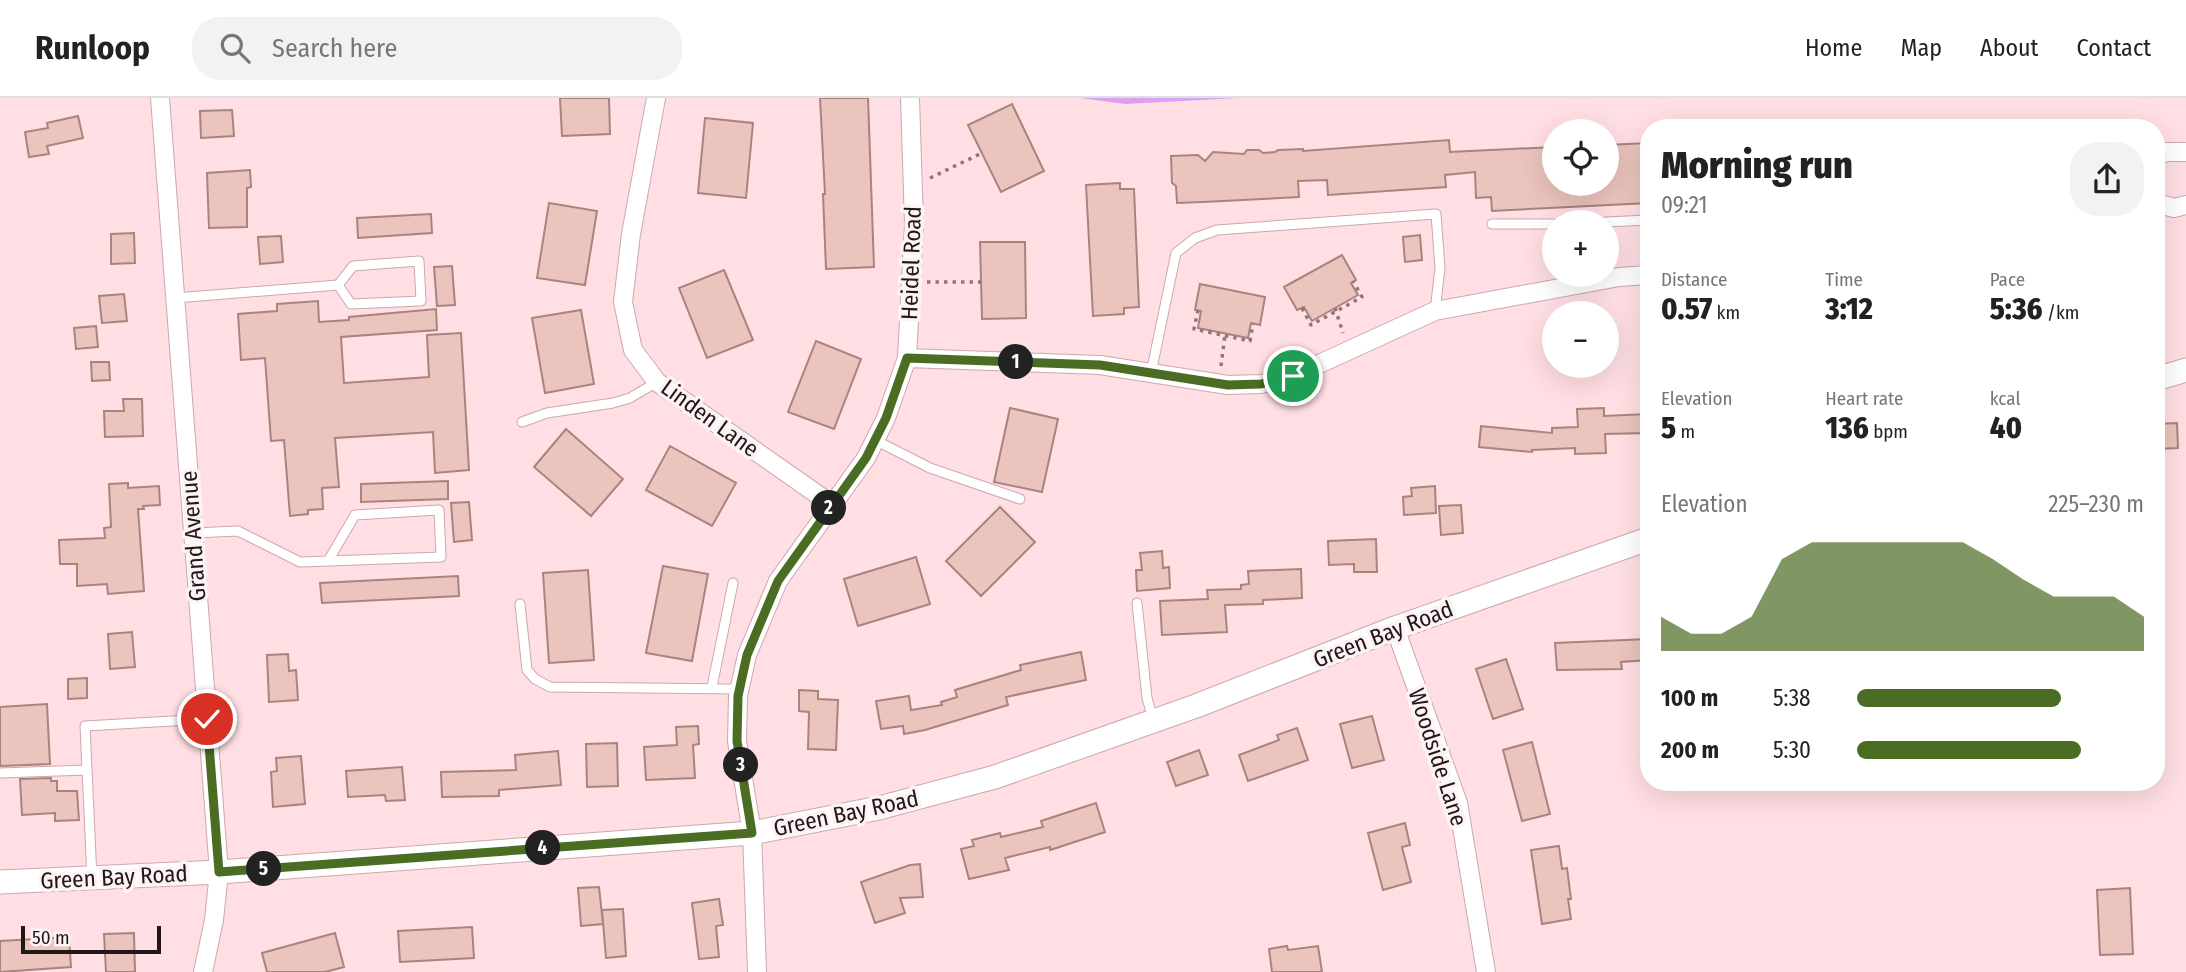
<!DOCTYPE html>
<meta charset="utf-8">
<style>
body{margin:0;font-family:"Fira Sans Condensed",sans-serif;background:#f2f2f2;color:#222;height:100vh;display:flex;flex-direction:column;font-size:26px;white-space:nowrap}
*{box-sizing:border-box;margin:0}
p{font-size:23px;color:#767676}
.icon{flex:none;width:38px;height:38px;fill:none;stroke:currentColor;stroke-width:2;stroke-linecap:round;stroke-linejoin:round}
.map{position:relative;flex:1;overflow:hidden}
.side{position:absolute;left:1640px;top:21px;width:525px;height:672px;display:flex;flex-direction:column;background:#fff;border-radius:28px;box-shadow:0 7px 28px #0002}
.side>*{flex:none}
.fabs{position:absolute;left:1542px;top:21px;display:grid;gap:14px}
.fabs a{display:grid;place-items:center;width:77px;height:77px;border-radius:50%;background:#fff;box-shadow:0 7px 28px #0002;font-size:35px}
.scale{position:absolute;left:21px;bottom:18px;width:140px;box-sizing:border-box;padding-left:7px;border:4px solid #231619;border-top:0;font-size:19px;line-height:24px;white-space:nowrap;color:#231619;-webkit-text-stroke:5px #fbf3f4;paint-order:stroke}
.pin{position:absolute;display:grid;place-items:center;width:60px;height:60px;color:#fff;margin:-30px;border:4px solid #fff;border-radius:50%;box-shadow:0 2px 7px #0007}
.km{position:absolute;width:35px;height:35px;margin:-18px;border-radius:50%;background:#222;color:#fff;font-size:19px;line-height:35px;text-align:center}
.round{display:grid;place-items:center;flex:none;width:74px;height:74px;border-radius:28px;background:#f2f2f2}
.overview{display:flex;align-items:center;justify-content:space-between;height:119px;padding:0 21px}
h1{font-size:38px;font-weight:800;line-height:52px}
.figures{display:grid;grid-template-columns:repeat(3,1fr);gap:10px;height:119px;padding:7px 21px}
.figures div{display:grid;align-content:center}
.figures b{font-size:30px;font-weight:800}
.figures small{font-size:19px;font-weight:400}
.figures p{font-size:19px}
.chart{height:196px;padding:14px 21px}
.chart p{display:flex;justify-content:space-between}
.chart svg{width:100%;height:126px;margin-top:7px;fill:#4b6c23;opacity:.7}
ul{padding:0 21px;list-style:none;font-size:23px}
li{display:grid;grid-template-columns:112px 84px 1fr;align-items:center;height:52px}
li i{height:18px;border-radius:9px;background:#4b6c23}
header{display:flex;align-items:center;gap:42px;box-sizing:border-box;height:98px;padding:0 35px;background:#fff;border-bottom:2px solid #e0e0e0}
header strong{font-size:33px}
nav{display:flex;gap:38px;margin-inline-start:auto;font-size:24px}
.search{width:490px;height:63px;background:#f2f2f2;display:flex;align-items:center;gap:18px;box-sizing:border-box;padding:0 24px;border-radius:28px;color:#767676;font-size:26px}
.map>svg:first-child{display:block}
</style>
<header>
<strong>Runloop</strong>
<div class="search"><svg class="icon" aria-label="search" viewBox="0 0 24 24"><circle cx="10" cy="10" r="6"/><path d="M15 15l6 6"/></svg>Search here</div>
<nav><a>Home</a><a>Map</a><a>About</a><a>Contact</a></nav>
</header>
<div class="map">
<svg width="2186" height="874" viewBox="0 0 2186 874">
<rect width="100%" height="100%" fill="#ffdfe4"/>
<path fill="#daa1f2" d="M1080,0H1238L1125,6Z"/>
<path fill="#ebc4bd" stroke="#a8847d" stroke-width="2" d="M560,0H609L610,36L562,38Z
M820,0H868L874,169L826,171L823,96H825Z
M1012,6L1044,73L1001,94L968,27Z
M232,12L234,38L201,40L200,13Z
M78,18L83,40L47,48L49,56L29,59L25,34L48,30L47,25Z
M705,20L753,25L746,100L698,95Z
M1449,42L1450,54L1554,49V86H1606V47L1648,45V105L1492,113L1491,99L1476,100L1475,74L1445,77L1446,89L1328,97L1327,82L1298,83L1299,99L1203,104L1177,105L1176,88L1172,85L1171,58L1198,57L1205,63L1213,54L1244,56L1247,52H1259L1263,55L1275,54L1278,52L1303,51V53Z
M250,72L251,89L247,90V129L209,130L207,75Z
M1120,85V91H1134L1139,209L1124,210V216L1093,218L1086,87Z
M549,105L597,113L585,187L537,180Z
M431,116L432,135L358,140L357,120Z
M134,135L135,165L111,166V136Z
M1420,137L1422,162L1405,164L1403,139Z
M281,138L283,164L260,166L258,139Z
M980,144H1025L1026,220L982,221Z
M1342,157L1356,182L1351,185L1358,197L1312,223L1304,209L1297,212L1284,189Z
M452,168L455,207L437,208L434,169Z
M724,172L753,242L707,260L679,190Z
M1200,186L1265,199L1260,227L1251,225L1248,240L1198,230L1201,213L1195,212Z
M124,196L127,223L102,225L99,198Z
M318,203L319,224L349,222V219L436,211L437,232L341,239L344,285L429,279L427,237L461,235L469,372L435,375L433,334L335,340L339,389L322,390L323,411L308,412V416L290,418L284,342L271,343L265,260L241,262L238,216L277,213V206Z
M581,212L594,286L545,295L532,220Z
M96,228L98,249L76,251L74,230Z
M816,243L861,261L834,331L788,314Z
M91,264H109L110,282L92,283Z
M123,301H142L143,338L105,339L104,313H124Z
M1010,310L1058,321L1042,394L994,384Z
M1604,310V318L1648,316V335L1605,336L1606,355L1575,356V350L1532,352V354L1479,349L1481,328L1552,335V330L1578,329L1577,311Z
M2177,325L2178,350L2156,351V326Z
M566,331L623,381L591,418L534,369Z
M670,348L736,385L712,428L646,392Z
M448,383V401L361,404V386Z
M128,385V390L159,388L160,407L143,408L144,411H138L144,493L108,496L107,486L77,488V466H60L59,442L105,440L104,430L111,429L109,386Z
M1435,388L1436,415L1404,417L1403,399L1412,398L1411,390Z
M469,404L472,442L454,444L451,405Z
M1461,407L1463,435L1441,437L1439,408Z
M1000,409L1035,444L981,498L946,463Z
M1376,441L1377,474H1354V466L1329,467L1328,443Z
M1162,453L1163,470L1169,469L1170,490L1137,493L1136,472H1142L1140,455Z
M916,459L930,506L858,528L844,481Z
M663,468L708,476L692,563L646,555Z
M1301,471L1302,500L1263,502V506L1225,507L1227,534L1162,537L1160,503L1208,501L1207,492L1241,491V487L1249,486L1248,473Z
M588,472L594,562L549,565L543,475Z
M458,478L459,498L322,505L320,485Z
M132,534L135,569L110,571L108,536Z
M1648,541V562L1621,564L1622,571L1557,572L1555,545Z
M1081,554L1086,582L1006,599L1008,607L925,632L904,636L903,628L881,631L876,603L909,598L911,612L942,607L941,604L957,599L955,592L1021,572L1020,567Z
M288,556L289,573L296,572L298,602L269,604L267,557Z
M1506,561L1523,611L1493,621L1476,571Z
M87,580V600L68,601V581Z
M799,592L818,593V601L838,602L836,652L808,651L809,614L799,613Z
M47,606L50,666L0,668V609Z
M1372,618L1384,662L1352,670L1340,626Z
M698,628L699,646L693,647L695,680L646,682L644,649L677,647L676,629Z
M1297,630L1308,662L1248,683L1239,657L1279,642L1277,637Z
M1532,644L1550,716L1522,723L1503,652Z
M617,645L618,688L587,689L586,646Z
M1199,652L1208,677L1176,688L1167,664Z
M558,653L561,687L499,692V698L442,699L441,674L516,672L515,657Z
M301,658L305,706L273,709L271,674L277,673L276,660Z
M402,669L405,702L386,703L385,697L348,699L346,673Z
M51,680V683H57V693H77L79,722L55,723V715L22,717L20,681Z
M1096,705L1105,734L1050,752V749L1005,760L1009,772L969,781L961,751L974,748L972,742L1000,735L1001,739L1043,729L1041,723Z
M1405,725L1410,747L1402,749L1411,784L1383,792L1368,735Z
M1559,748L1562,771L1567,770L1571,801H1568L1571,821L1542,826L1531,752Z
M920,766L923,799L900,800L905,815L875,825L861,784L910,767Z
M599,789L603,826L581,828L578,790Z
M2130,790L2133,856L2100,857L2097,792Z
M719,801L723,827L716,828L719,859L699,861L692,805Z
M623,811L626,858L606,860L602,812Z
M472,829L474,860L400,864L398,833Z
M134,835L135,874H106L104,836Z
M335,835L344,869L325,874H267L262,855Z
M69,839L71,869L0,874V843Z
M1287,848L1288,852L1318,848L1322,874H1272L1269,851Z"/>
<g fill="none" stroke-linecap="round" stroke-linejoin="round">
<g stroke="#cda7af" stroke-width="11">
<path id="service" d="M1606,124L1648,122
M1492,126H1554
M175,200L338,187L353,168L419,163L421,203L351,206L338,187
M1151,275L1176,155L1195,140L1217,132L1436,116L1440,170L1435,213
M522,324L547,315L613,305L630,300L657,284
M875,342L930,370L1020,401
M193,435L238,433L300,464L441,459L439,412L355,417L328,463
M1137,505L1147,600L1153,621
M520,506L527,572L535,581L550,589L740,591
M712,589L733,485
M0,675L87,672
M92,780L85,628L207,621"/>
</g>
<g stroke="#cda7af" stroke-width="20">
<path id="minor" d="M160,0L219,774L214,822L203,874
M656,0L631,136L623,204L633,252L657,284L831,406
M2156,57L2167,54H2186
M2156,105L2174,110L2186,107
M907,260L1100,267L1228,287L1261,286L1293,278L1435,213L1619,179L1648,177
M1395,530L1458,705L1486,874
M757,874L752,735L737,643L738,598L747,557L778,483L866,360L886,320L907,260L914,126L910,0"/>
</g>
<g stroke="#cda7af" stroke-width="25">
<path id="tertiary" d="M2156,281L2186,272
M0,784L219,774L752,735L879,710L995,679L1196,608L1395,530L1648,441"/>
</g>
<path stroke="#8e777b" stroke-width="3.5" stroke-dasharray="3.5 5" stroke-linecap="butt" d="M930,80L982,55
M927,184H981
M1302,210L1311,227L1362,199L1353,183
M1335,210L1343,235
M1198,212L1194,231L1250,243L1253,226
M1221,268L1225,237"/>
<use href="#service" stroke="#fff" stroke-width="9"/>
<use href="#minor" stroke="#fff" stroke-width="18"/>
<use href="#tertiary" stroke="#fff" stroke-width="23"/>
</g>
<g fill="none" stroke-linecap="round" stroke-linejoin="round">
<g stroke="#fff" stroke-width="14">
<path id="route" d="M207,621L219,774L752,735L737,643L738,598L747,557L778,483L866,360L886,320L907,260L1100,267L1228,287L1261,286L1293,278"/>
</g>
<use href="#route" stroke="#4b6c23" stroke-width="9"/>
</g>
<g text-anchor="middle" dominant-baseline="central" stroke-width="7" stroke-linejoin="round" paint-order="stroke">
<g font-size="23" fill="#231619" stroke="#fbf3f4">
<text transform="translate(911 165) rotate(-88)">Heidel Road</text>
<text transform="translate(710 320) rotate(36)">Linden Lane</text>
<text transform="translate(193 438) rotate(-94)">Grand Avenue</text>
<text transform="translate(1383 536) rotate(-21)">Green Bay Road</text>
<text transform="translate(1438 659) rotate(72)">Woodside Lane</text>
<text transform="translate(846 715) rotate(-12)">Green Bay Road</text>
<text transform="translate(114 779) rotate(-3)">Green Bay Road</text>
</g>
</g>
</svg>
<div class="fabs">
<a><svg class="icon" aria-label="locate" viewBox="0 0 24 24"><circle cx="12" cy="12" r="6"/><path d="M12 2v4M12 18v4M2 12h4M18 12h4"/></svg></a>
<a>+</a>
<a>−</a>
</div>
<div class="scale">50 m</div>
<div class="pin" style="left:1293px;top:278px;background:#1e9e55"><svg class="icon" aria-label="arrive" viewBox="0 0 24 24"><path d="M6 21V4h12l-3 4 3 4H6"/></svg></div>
<div class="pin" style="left:207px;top:621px;background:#d93025"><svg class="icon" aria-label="check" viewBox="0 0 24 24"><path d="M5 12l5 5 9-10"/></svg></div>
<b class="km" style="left:1016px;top:264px">1</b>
<b class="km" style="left:829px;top:410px">2</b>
<b class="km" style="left:741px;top:667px">3</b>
<b class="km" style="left:543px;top:750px">4</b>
<b class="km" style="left:264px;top:771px">5</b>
<section class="side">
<div class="overview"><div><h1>Morning run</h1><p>09:21</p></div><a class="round"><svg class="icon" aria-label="share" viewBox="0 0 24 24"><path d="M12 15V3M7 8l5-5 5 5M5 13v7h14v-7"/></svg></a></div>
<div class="figures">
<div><p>Distance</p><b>0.57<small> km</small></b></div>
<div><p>Time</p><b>3:12</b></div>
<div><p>Pace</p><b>5:36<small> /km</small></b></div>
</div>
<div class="figures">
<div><p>Elevation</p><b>5<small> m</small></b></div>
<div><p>Heart rate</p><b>136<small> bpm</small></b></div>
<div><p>kcal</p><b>40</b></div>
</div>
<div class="chart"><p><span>Elevation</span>225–230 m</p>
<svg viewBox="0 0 160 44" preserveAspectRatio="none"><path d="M0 44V32L10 38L20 38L30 32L40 12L50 6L60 6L70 6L80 6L90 6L100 6L110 12L120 19L130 25L140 25L150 25L160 32V44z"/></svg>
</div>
<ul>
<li><b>100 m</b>5:38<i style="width:71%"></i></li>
<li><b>200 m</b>5:30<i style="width:78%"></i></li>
</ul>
</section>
</div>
